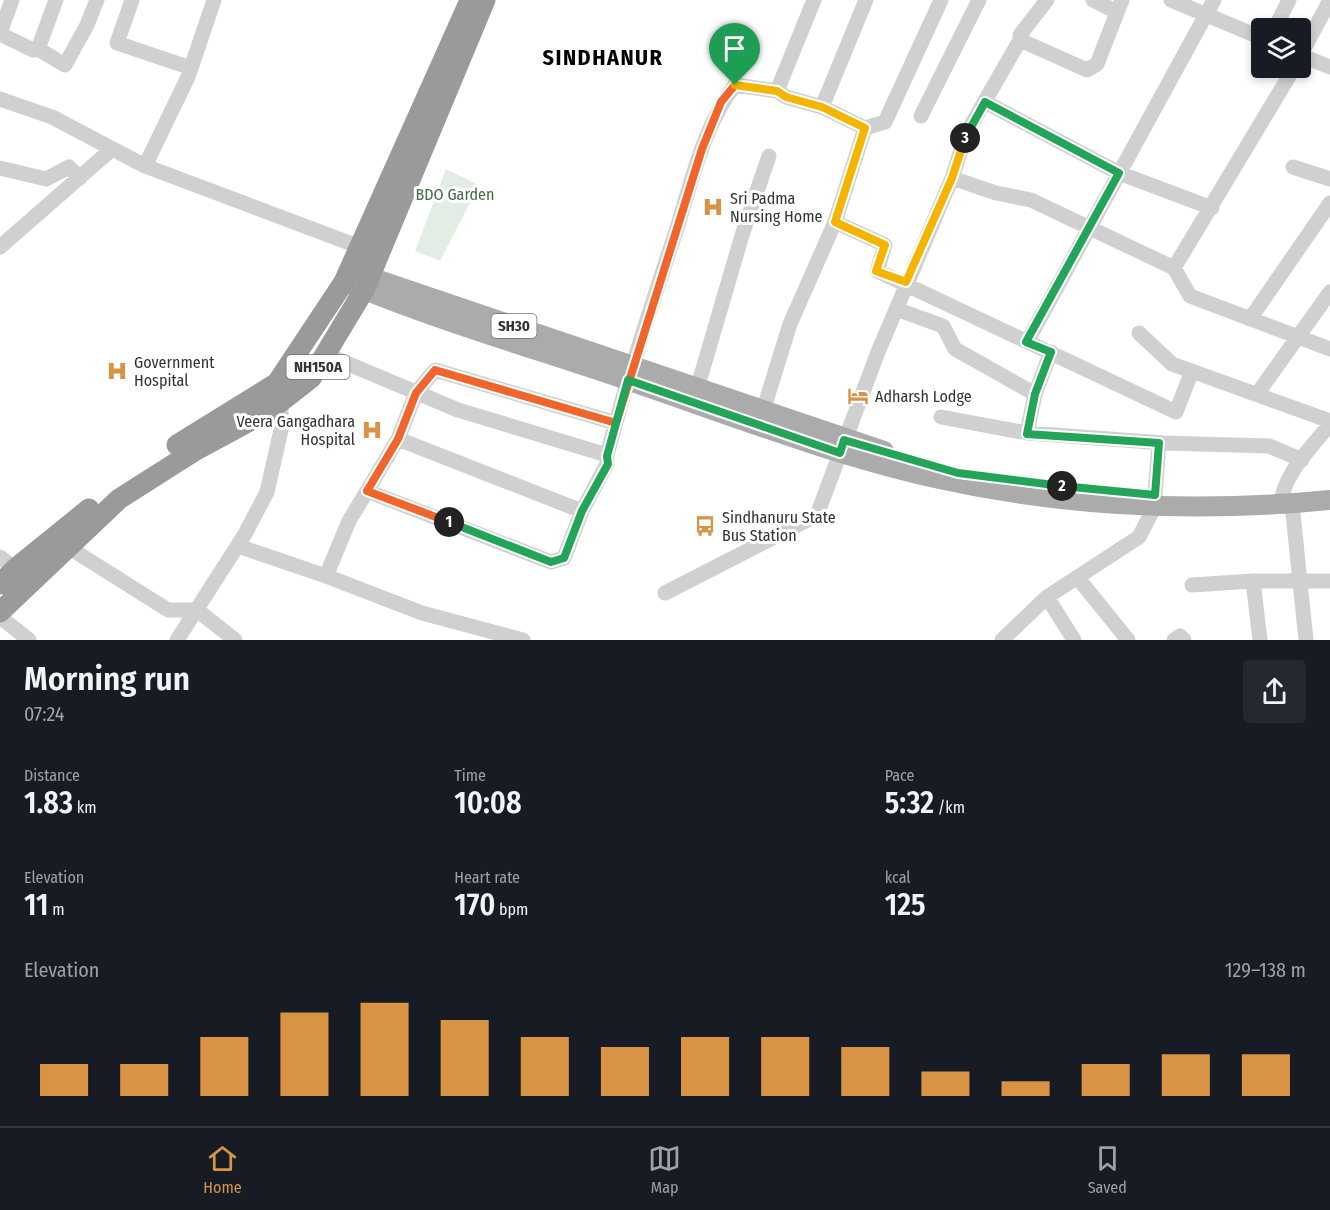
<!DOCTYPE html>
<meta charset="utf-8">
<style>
body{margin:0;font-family:"Fira Sans Condensed",sans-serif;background:#242831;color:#f1f3f6;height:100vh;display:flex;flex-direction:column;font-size:22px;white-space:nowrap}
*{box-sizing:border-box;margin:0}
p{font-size:20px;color:#9ea1a6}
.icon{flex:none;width:33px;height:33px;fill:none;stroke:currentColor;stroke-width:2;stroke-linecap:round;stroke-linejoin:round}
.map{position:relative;height:640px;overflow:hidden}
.details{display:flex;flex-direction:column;background:#171b24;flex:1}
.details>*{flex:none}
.tools{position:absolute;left:1251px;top:18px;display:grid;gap:12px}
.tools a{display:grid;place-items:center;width:60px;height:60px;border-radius:6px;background:#171b24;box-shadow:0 3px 9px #0003;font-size:30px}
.pin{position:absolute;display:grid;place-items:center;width:51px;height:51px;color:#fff;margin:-62px -26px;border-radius:50% 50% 50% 0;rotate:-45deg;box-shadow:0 0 6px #0007}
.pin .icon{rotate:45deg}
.km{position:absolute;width:30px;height:30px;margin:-15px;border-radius:50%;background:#222;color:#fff;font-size:16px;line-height:30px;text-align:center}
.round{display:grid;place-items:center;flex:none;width:63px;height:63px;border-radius:6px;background:#242831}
.head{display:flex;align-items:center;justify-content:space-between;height:102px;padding:0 24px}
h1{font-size:33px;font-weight:600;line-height:45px}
.stats{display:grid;grid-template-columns:repeat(3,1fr);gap:9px;height:102px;padding:6px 24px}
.stats div{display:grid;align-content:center}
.stats b{font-size:30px;font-weight:600}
.stats small{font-size:16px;font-weight:400}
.stats p{font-size:16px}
.chart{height:168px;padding:12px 24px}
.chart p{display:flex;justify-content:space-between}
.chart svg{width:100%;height:108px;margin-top:6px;stroke:#d99345;stroke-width:6}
.tabs{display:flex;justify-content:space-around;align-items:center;height:84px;border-top:2px solid #363941;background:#171b24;font-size:16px;color:#9ea1a6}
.tabs a{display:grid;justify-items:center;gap:3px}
.tabs .selected{color:#d99345}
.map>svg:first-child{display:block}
</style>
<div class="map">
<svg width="1330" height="640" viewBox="0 0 1330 640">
<rect width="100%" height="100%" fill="#fff"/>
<path fill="#e2eee3" d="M446,169L479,185L440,261L415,251Z"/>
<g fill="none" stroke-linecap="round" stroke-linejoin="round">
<path stroke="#d0d0d0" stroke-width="15" d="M132,0L117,43L191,68
M1093,0L1117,12
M1171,0L1262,38
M1275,28L1289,0
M0,33L12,0
M0,34L33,50L38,49L65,65L87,25L97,0
M1020,40L1087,70L1097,64L1122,0
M38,49L56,0
M1300,55L1330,67
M1300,56L1330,0
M777,91L814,0
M0,99L52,117L145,166L368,250
M985,102L1119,173L1212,208
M822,107L866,0
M921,116L979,0
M145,166L188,77L214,0
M1293,167L1330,179
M0,168L46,179L69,167L80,178
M952,178L996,193L1031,200L1174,268L1190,296L1330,349
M835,222L885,245L877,271L1176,412L1192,371
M0,247L112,149
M1174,268L1294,68
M896,309L943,326L955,349L1035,394
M1250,319L1330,203
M1139,333L1172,364L1330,421
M1027,342L1214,0
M325,354L458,410L607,455
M697,389L743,232L769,156
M1257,394L1330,292
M763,411L790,324L835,222L865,128
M941,417L1027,433L1164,443L1269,446L1302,460
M1027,433L1035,394L1051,352
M398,439L582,511
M367,491L551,562L564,558L582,511L607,464V455C627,379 652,304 677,228C692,180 704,125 735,85L777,91L786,97L822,107L865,128L885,122L941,0
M1281,504C1283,474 1312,447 1330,424
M1292,504L1306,640
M238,546L326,576L422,613L523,640
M68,547L168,610H197L235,640
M0,557L15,569
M326,576L349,521L398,439L416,393L435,370L616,423
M1077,577L1128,640
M1253,581L1260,640
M1192,585L1253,581H1330
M665,593L817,515L878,352L952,178L966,134L1020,40V35L1047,0
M1047,597L1074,640
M0,617L29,640
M177,640L245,534L267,492L281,430V394
M1002,640L1047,597L1139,537L1154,508L1159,443
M1174,640L1180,636L1184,640"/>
<path stroke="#ababab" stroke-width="20" d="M355,272L884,451
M350,284C439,321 533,348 624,379C727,414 829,454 935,478C1064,507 1198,513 1330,500"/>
<path stroke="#9a9a9a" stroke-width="21" d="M177,445L277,383L344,282L468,5
M0,584L15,569L89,509
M0,612L119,499L196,450L270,410L311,378L364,290L485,0"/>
</g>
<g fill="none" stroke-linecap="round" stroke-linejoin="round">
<g stroke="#fff" stroke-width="12">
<path id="split-1" d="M449,522L367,491L398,439L416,393L435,370L616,423L702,149L721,102L735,85"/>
</g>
<g stroke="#fff" stroke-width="12">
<path id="split-2" d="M449,522L551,562L564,558L582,511L608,464L607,456L628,380L840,453L844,440L958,473L1062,486"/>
</g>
<g stroke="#fff" stroke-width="12">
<path id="split-3" d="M965,138L985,102L1119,173L1026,342L1051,352L1035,394L1027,434L1159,443L1155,495L1062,486"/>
</g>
<g stroke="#fff" stroke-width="12">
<path id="split-4" d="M735,85L777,91L786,97L822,107L865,128L835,222L885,245L876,271L906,282L952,178L965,138"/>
</g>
<use href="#split-1" stroke="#f0652b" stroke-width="8"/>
<use href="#split-2" stroke="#22a559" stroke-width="8"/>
<use href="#split-3" stroke="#22a559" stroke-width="8"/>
<use href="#split-4" stroke="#f5b400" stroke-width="8"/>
</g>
<defs>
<g id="hospital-bare" transform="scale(1.62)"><path d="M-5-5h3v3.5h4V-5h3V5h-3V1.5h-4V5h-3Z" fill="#d99345" stroke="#fff" stroke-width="2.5" paint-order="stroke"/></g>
<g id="hotel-bare" transform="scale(1.62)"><path d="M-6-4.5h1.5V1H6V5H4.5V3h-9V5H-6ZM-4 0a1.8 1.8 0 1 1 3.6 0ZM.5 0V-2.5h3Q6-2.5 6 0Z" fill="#d99345" stroke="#fff" stroke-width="2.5" paint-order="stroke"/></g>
<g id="bus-bare" transform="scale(1.62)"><path d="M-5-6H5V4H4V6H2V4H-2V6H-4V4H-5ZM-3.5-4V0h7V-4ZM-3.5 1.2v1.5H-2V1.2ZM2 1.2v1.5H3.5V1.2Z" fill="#d99345" stroke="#fff" stroke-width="2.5" paint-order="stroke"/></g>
</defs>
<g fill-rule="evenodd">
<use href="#hospital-bare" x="713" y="207"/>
<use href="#hospital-bare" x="117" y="371"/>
<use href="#hotel-bare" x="858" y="396"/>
<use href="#hospital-bare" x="372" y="430"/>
<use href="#bus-bare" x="705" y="526"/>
</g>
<g text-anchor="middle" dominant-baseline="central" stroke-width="6" stroke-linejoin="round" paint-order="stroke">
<g fill="#fff" stroke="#707070" stroke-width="1.5">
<rect x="491.5" y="314" width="45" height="24" rx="4.5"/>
<rect x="286.5" y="355" width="63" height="24" rx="4.5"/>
</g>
<g font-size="15" font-weight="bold" fill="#333">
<text x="514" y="326">SH30</text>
<text x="318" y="367">NH150A</text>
</g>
<g font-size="16" fill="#426c48" stroke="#fff">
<text x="455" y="194">BDO Garden</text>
</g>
<g font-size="16" fill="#333" stroke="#fff" text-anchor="start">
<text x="730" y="198">Sri Padma<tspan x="730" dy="18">Nursing Home</tspan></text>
<text x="134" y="362">Government<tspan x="134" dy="18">Hospital</tspan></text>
<text x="875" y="396">Adharsh Lodge</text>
<text x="355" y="421" text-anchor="end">Veera Gangadhara<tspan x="355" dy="18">Hospital</tspan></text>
<text x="722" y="517">Sindhanuru State<tspan x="722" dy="18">Bus Station</tspan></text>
</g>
<g font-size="22" font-weight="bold" letter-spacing="1.5" fill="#000" stroke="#fff">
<text x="603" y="57">SINDHANUR</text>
</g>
</g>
</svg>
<div class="tools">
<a><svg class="icon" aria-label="layers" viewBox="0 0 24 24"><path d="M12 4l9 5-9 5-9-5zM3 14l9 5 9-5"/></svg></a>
</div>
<div class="pin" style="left:735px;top:85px;background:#1e9e55"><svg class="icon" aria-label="arrive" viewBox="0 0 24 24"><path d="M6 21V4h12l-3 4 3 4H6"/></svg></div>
<b class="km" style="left:449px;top:522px">1</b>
<b class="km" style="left:1062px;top:486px">2</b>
<b class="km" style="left:965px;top:138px">3</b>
</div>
<section class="details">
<div class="head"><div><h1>Morning run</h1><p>07:24</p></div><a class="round"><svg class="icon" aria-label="share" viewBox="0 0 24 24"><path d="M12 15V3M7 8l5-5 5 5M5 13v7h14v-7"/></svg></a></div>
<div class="stats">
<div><p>Distance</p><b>1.83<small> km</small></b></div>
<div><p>Time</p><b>10:08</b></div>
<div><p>Pace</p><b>5:32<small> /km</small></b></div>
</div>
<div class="stats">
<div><p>Elevation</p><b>11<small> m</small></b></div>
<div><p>Heart rate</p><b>170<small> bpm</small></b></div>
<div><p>kcal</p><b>125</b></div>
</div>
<div class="chart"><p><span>Elevation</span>129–138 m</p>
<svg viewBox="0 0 160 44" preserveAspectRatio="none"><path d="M5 44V31M15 44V31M25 44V20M35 44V10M45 44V6M55 44V13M65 44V20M75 44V24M85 44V20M95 44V20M105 44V24M115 44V34M125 44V38M135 44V31M145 44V27M155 44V27"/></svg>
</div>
</section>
<nav class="tabs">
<a class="selected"><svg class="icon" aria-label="home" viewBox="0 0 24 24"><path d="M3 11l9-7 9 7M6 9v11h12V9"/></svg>Home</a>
<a><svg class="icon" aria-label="map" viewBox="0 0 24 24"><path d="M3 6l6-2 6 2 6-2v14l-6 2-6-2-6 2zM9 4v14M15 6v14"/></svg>Map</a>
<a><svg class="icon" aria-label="saved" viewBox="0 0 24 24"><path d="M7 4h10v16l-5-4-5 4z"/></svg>Saved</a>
</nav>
